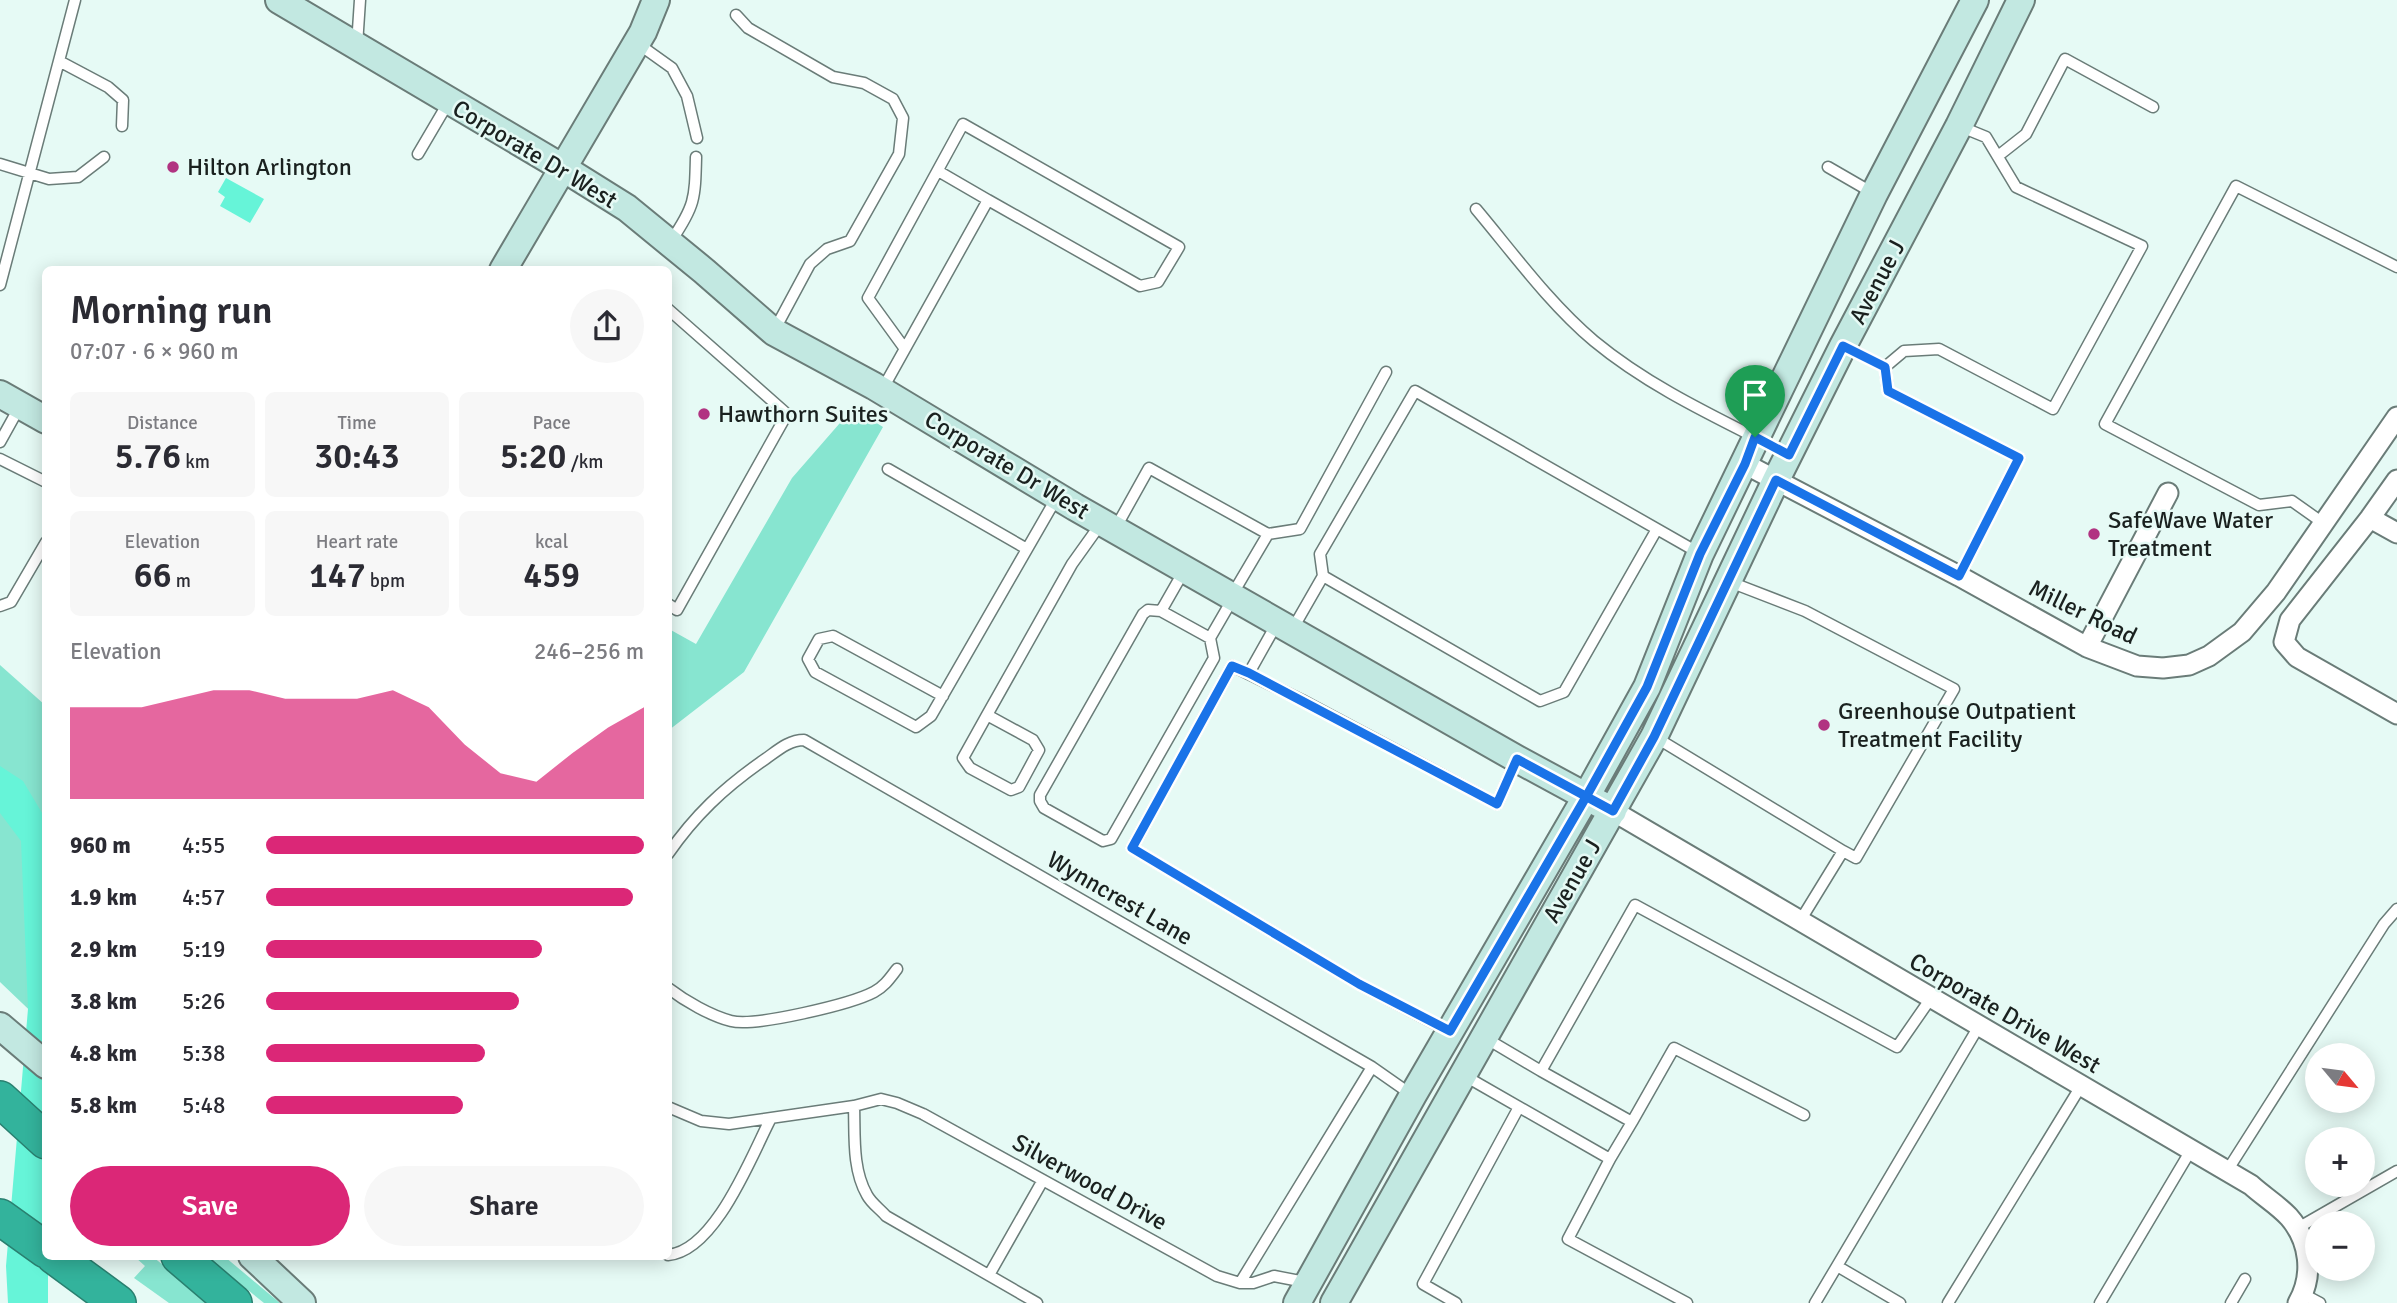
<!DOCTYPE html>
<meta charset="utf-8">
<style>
body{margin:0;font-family:Signika,sans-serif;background:#f7f7f7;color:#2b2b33;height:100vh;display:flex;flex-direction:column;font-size:26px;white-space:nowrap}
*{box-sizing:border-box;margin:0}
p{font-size:23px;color:#7c7c81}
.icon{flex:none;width:38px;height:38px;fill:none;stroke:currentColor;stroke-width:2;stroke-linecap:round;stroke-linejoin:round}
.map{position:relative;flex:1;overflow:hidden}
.sheet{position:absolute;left:42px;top:266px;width:630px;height:994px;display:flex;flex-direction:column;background:#fff;border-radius:10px;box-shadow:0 4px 18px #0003}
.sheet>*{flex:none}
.needle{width:46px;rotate:119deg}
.tools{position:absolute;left:2305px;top:1043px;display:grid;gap:14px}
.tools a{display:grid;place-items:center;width:70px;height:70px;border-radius:50%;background:#fff;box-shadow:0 4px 18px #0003;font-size:35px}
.pin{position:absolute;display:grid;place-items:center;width:60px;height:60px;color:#fff;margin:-72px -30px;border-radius:50% 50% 50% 0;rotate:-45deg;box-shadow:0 0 7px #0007}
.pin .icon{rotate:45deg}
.round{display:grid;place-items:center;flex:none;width:74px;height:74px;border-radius:37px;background:#f7f7f7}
.head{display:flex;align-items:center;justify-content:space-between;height:119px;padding:0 28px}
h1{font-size:38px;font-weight:600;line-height:52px}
.metrics{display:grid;grid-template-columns:repeat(3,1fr);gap:10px;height:119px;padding:7px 28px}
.metrics div{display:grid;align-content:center;border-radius:10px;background:#f7f7f7;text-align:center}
.metrics b{font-size:35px;font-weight:600}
.metrics small{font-size:19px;font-weight:400}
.metrics p{font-size:19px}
.chart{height:196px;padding:14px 28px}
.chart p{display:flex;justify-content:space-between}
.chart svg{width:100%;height:126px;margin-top:7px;fill:#db2777;opacity:.7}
.primary-button{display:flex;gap:14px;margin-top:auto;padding:14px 28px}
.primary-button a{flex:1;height:80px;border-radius:42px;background:#db2777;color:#fff;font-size:28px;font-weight:600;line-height:80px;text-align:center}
.primary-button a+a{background:#f7f7f7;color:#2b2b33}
ul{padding:0 28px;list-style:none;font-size:23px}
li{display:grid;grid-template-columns:112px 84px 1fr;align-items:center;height:52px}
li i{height:18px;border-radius:9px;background:#db2777}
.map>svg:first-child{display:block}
</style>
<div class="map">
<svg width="2397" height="1303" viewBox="0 0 2397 1303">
<rect width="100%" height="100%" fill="#e6faf5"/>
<path fill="#87e5d0" d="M853,408L883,427L744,672L669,730V629L696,644L792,478Z
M0,665L45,705V1025L0,982Z
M135,1257H153L211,1303H169L134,1278L145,1266Z
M207,1257H225L280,1303H264Z"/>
<path fill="#66f4d8" d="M226,178L264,199L250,223L220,206L225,197L218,192Z
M0,766L23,781L45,818L46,1256L48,1257V1303H8L6,1266L28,1009L21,841L0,813Z"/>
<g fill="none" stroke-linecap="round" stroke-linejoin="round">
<g stroke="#6a7c78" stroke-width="13">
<path id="lane" d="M736,15L748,28L833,77L864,83L893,99L903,118L899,154L850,241L827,249L810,264L774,331
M637,43L672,68L687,96L697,138
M357,45L360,0
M59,61L108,87L123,100L122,126
M418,154L448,103
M1998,156L2026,134L2065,59L2153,107
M0,164L49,179L78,177L104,157
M1828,167L1873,193
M938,171L988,200
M1476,209C1513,253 1549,303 1594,341C1652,389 1722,420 1788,454
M671,241C695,206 695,199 696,157
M0,285L75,0
M668,309L787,414L677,610L668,604
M1843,346L1885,367L1904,351L1939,349L2053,409L2142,246L2016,187L1986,137L1959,126
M1885,367L1888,391L2019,458L1959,576
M882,390L988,200L1140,286L1158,282L1179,247L963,124L868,298L905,349
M0,442L20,406
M0,459L46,482
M888,469L1027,549
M2323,523L2292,501L2259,505L2105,424L2236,186L2397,267
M1115,529L1149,468L1268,534
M1185,569L1161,611L1148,610L1143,614L1040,795V801L1044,808L1103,841L1111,839L1214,658L1210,638L1232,600
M1323,576L1540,701L1564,692L1657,529
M1730,582L1805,611L1954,689L1856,858L1843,851L1800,921
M1232,595L1268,534L1300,529L1386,372
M0,606L11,602L46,542
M1161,611L1210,638
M1292,630L1323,576L1320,554L1415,391L1699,553
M1249,673L1276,625
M943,696L833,636L819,639L808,659L815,672L916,727L931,716L1057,497
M987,715L963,758L970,768L1011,790L1019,787L1039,750L1033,740L987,715L1072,564L1102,522
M1655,737L1843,851
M668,854C695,815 723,789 761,762C775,753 787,740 804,740L1372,1067L1412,1095
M668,988C685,1001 711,1016 731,1021C756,1027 851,1004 874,992C885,986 890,978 897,969
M1449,1031L1359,984L1132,848L1232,666L1302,700L1497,804L1516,761
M1487,1039L1541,1071L1635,905L1897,1047L1931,998
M1541,1071L1632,1122L1674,1048L1804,1115
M1465,1076L1610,1159L1568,1239L1687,1303
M854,1106C855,1135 852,1169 867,1195C871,1203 880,1209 886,1216L1037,1303
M668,1107L701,1121L729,1124L854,1106L881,1099L897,1103L923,1114L1217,1276L1240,1283H1253L1274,1276L1305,1282
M1610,1159L1632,1122
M2227,1171L2384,924L2397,909
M2296,1229L2397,1171
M668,1255C715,1251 751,1157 770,1120
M989,1275L1043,1180
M1240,1283L1372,1067
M2303,1294L2320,1303
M1456,1303L1423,1284L1519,1107
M1815,1303L1837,1266
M1900,1303L1837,1266L1979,1026
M1948,1303L2081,1086
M2100,1303L2191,1150
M2231,1303L2245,1279"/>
</g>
<g stroke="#6a7c78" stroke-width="23">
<path id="street" d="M1745,464L1959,576L2087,647L2137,666L2163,668L2189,665L2209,656L2242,632L2276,592L2397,417
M2397,480L2370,518L2290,620L2284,642L2297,657L2397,714
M2370,518L2397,533
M2087,647L2168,493
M1613,811L2251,1185C2263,1196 2278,1205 2289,1217C2310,1241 2314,1275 2298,1303"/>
</g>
<g stroke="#6a7c78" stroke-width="30">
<path id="secondary" d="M279,0L563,168L627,208L704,271L774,332L874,386L1075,507L1517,759L1613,811
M503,270L643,32L656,0
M0,394L46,420
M0,1026L46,1065
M252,1256L302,1303
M1297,1303L1413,1095L1586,797L1647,687L1700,554L1874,194L1975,0
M1334,1303L1654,737L1776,480L1843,346L1959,126L2021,0"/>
</g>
<g stroke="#2a8070" stroke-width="38">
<path id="highway" d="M0,1099L46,1141
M0,1217L46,1250
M54,1256L118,1303
M179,1256L234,1303"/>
</g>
<use href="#lane" stroke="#fff" stroke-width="10"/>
<use href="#street" stroke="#fff" stroke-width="19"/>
<use href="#secondary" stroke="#c2e8e1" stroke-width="26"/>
<use href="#highway" stroke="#33b39c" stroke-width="35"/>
</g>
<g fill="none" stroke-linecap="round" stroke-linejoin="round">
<g stroke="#fff" stroke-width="14">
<path id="route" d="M1755,437L1745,464L1700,554L1647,687L1586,797L1450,1031L1359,984L1132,848L1232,666L1249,673L1497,804L1517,759L1613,811L1654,737L1776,480L1959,576L2019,458L1888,391L1885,367L1843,346L1789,455L1755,437"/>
</g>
<use href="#route" stroke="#1a73e8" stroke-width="9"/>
</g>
<g fill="#b13381" stroke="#e6faf5" stroke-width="2.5">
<circle cx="173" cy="167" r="7"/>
<circle cx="704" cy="414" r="7"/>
<circle cx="2094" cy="534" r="7"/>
<circle cx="1824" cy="725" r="7"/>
</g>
<g text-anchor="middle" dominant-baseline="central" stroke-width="5" stroke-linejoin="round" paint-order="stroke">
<g font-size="24" fill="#1a211f" stroke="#e6faf5">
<text transform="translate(535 154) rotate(31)">Corporate Dr West</text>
<text transform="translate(1877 282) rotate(-62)">Avenue J</text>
<text transform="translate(1007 465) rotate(31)">Corporate Dr West</text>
<text transform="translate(2083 612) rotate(26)">Miller Road</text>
<text transform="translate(1572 881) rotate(-60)">Avenue J</text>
<text transform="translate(1120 898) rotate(30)">Wynncrest Lane</text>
<text transform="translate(2005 1013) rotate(30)">Corporate Drive West</text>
<text transform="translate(1090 1182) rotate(29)">Silverwood Drive</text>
</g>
<g font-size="24" fill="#1a211f" stroke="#e6faf5" text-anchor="start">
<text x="187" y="167">Hilton Arlington</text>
<text x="718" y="414">Hawthorn Suites</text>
<text x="2108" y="520">SafeWave Water<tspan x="2108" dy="28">Treatment</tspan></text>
<text x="1838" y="711">Greenhouse Outpatient<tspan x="1838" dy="28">Treatment Facility</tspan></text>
</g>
</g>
</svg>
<div class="tools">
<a><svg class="needle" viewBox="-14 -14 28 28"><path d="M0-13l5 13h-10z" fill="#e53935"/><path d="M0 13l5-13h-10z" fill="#7c7c81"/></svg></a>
<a>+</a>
<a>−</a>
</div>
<div class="pin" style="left:1755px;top:437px;background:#1e9e55"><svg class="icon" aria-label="arrive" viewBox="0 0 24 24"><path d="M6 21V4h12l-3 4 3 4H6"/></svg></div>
<section class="sheet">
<div class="head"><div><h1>Morning run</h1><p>07:07 · 6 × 960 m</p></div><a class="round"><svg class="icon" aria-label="share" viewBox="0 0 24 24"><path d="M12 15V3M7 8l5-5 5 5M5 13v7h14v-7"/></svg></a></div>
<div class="metrics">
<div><p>Distance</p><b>5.76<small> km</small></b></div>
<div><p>Time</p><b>30:43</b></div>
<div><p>Pace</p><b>5:20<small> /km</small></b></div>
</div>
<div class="metrics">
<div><p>Elevation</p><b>66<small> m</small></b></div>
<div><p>Heart rate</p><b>147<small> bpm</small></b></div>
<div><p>kcal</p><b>459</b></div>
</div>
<div class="chart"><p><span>Elevation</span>246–256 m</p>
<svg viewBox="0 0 160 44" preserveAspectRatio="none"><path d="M0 44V12L10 12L20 12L30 9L40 6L50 6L60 9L70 9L80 9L90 6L100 12L110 25L120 35L130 38L140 28L150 19L160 12V44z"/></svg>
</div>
<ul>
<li><b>960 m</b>4:55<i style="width:100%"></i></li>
<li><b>1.9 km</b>4:57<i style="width:97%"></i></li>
<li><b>2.9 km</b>5:19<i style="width:73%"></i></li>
<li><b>3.8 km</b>5:26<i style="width:67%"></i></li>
<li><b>4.8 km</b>5:38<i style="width:58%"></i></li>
<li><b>5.8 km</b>5:48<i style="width:52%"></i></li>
</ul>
<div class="primary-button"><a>Save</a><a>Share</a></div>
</section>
</div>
